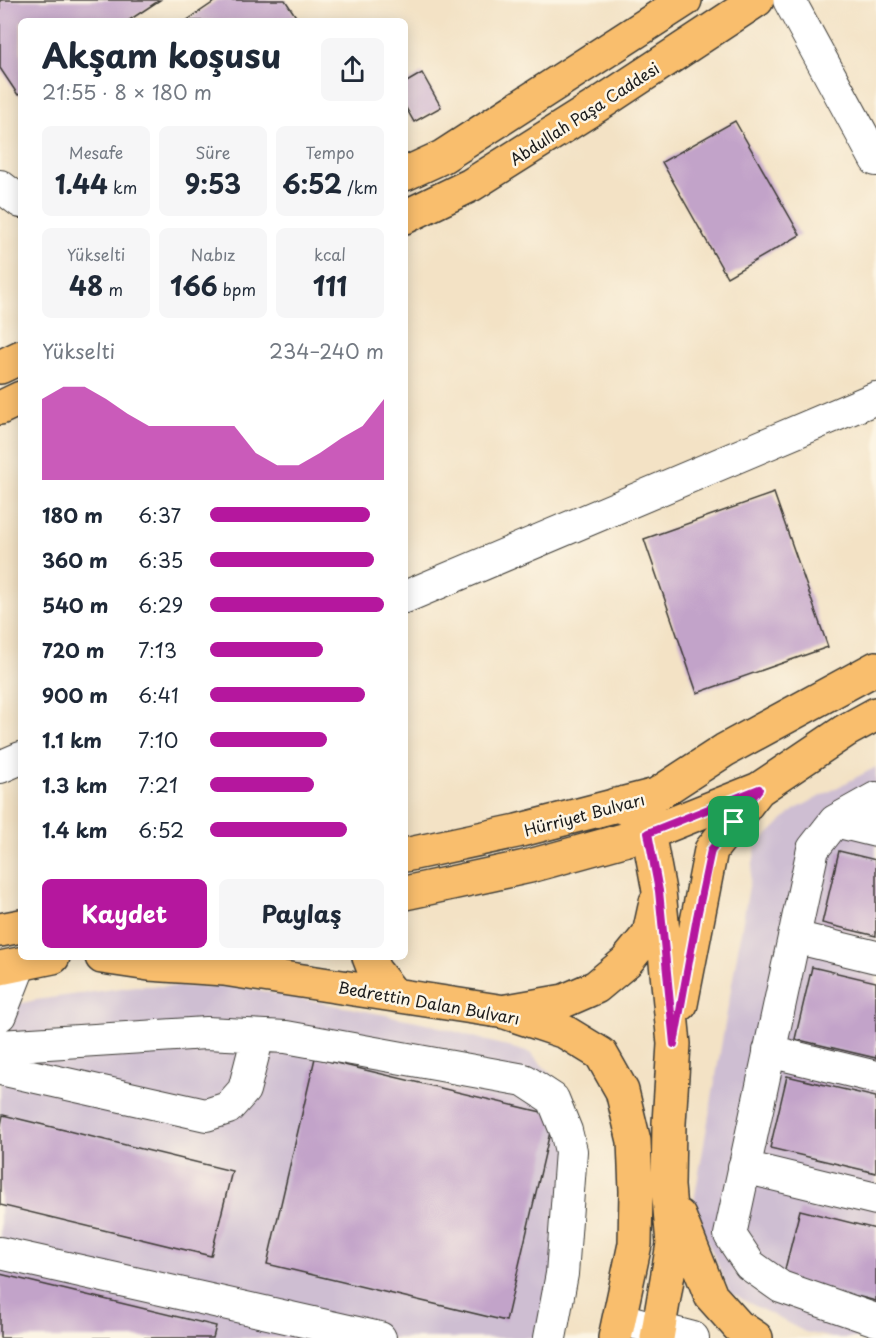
<!DOCTYPE html>
<html lang="tr">
<meta charset="utf-8">
<style>
body{margin:0;font-family:"Playpen Sans",sans-serif;background:#f6f6f7;color:#1f2937;height:100vh;display:flex;flex-direction:column;font-size:22px;white-space:nowrap}
*{box-sizing:border-box;margin:0}
p{font-size:20px;color:#747a83}
.icon{flex:none;width:33px;height:33px;fill:none;stroke:currentColor;stroke-width:2;stroke-linecap:round;stroke-linejoin:round}
.map{position:relative;flex:1;overflow:hidden}
.panel{position:absolute;left:18px;top:18px;width:390px;height:942px;display:flex;flex-direction:column;background:#fff;border-radius:9px;box-shadow:0 3px 15px #0003}
.panel>*{flex:none}
.pin{position:absolute;display:grid;place-items:center;width:51px;height:51px;color:#fff;margin:-26px;border-radius:12px;box-shadow:0 3px 9px #0006}
.round{display:grid;place-items:center;flex:none;width:63px;height:63px;border-radius:9px;background:#f6f6f7}
.headline{display:flex;align-items:center;justify-content:space-between;height:102px;padding:0 24px}
h1{font-size:33px;font-weight:700;line-height:45px}
.metrics{display:grid;grid-template-columns:repeat(3,1fr);gap:9px;height:102px;padding:6px 24px}
.metrics div{display:grid;align-content:center;border-radius:9px;background:#f6f6f7;text-align:center}
.metrics b{font-size:26px;font-weight:700}
.metrics small{font-size:16px;font-weight:400}
.metrics p{font-size:16px}
.chart{height:168px;padding:12px 24px}
.chart p{display:flex;justify-content:space-between}
.chart svg{width:100%;height:108px;margin-top:6px;fill:#b5179e;opacity:.7}
.primary-button{display:flex;gap:12px;margin-top:auto;padding:12px 24px}
.primary-button a{flex:1;height:69px;border-radius:9px;background:#b5179e;color:#fff;font-size:24px;font-weight:700;line-height:69px;text-align:center}
.primary-button a+a{background:#f6f6f7;color:#1f2937}
ul{padding:0 24px;list-style:none;font-size:20px}
li{display:grid;grid-template-columns:96px 72px 1fr;align-items:center;height:45px}
li i{height:15px;border-radius:8px;background:#b5179e}
.map>svg:first-child{display:block}
</style>
<div class="map">
<svg width="876" height="1338" viewBox="0 0 876 1338">
<rect width="100%" height="100%" fill="#fcf5e5"/>
<filter id="ink" filterUnits="userSpaceOnUse"><feTurbulence type="fractalNoise" baseFrequency=".0167" numOctaves="2"/><feDisplacementMap in="SourceGraphic" scale="12" xChannelSelector="R" yChannelSelector="G"/><feConvolveMatrix kernelMatrix="1 2 1 2 8 2 1 2 1" color-interpolation-filters="sRGB"/></filter>
<filter id="wash" filterUnits="userSpaceOnUse"><feTurbulence type="fractalNoise" baseFrequency=".008" numOctaves="4" result="noise"/><feDisplacementMap in="SourceGraphic" scale="24" xChannelSelector="R" yChannelSelector="G"/><feGaussianBlur stdDeviation="1.35" result="paint"/><feColorMatrix in="noise" values="0 0 0 0 0 0 0 0 0 0 0 0 0 0 0 0 0 1.4 0 .05"/><feComposite in="paint" operator="in"/></filter>
<g filter="url(#wash)">
<rect width="100%" height="100%" fill="#f3e2c5"/>
<path fill="#cebed2" d="M876,767V1338H832L805,1332L730,1293L693,1207L756,846L794,810Z
M135,986L241,987L422,1022L530,1053L571,1094L586,1180L582,1216L557,1338H0V1008L36,1000Z"/>
<g id="blocks">
<path fill="#c2a3c9" d="M0,0H160L128,21H21V93L18,95L0,68Z
M217,0H285L299,21H186Z
M422,73L441,107L414,122L405,106V83Z
M735,121L800,235L727,277L662,162Z
M774,493L828,647L697,693L644,539Z
M839,851L876,860V936L822,923Z
M812,967L876,982V1058L795,1039Z
M315,1058L554,1115L506,1321L267,1264Z
M787,1076L876,1097V1173L770,1148Z
M3,1115L232,1171L211,1256L0,1205V1129Z
M800,1210L876,1229V1301L783,1277Z
M0,1274L216,1326L213,1338H0Z"/>
</g>
</g>
<g filter="url(#ink)">
<use href="#blocks" fill-opacity="0" stroke="#3c3a35" stroke-width="1.5"/>
<g fill="none" stroke-linecap="round" stroke-linejoin="round">
<g stroke="#3c3a35" stroke-width="34">
<path id="minor" d="M789,0L876,160
M0,186L21,202
M405,597L876,398
M0,767L21,758
M876,798L835,821L813,849L730,1235L750,1265L781,1287L876,1320
M835,821L876,831
M794,937L876,957
M0,1015L20,964
M0,1046L206,1033L286,1037L524,1080L553,1099L566,1131L571,1151L562,1274L550,1338
M769,1051L876,1077
M0,1069L206,1115L228,1108L244,1090L258,1036
M744,1167L876,1199
M0,1253L380,1338
M620,1319L693,1338"/>
</g>
<g stroke="#3c3a35" stroke-width="36">
<path id="major" d="M405,174L442,157L685,0
M405,217L471,185L604,101L757,0
M0,367L21,357
M0,408L21,398
M615,805L633,810L646,821L659,891L674,1044L669,1123L668,1186L673,1244L657,1338
M405,855L517,831L656,795L725,750L876,668
M405,893L530,866L649,833L759,789L845,731L876,714
M0,930L21,926
M102,957L149,964L224,969L505,1012L565,1032L601,1054L622,1091L634,1141L636,1191L635,1244L615,1338
M369,957L374,970L394,995
M0,968L53,957
M681,1004L711,850L758,790
M507,1011L564,1001L596,987L626,962L649,934L656,902
M679,1216L711,1296L738,1326L756,1338"/>
</g>
<use href="#minor" stroke="#fff" stroke-width="32"/>
<use href="#major" stroke="#f9be6d" stroke-width="33"/>
</g>
</g>
<g fill="none" stroke-linecap="round" stroke-linejoin="round" filter="url(#ink)">
<g stroke="#fff" stroke-width="12">
<path id="route" d="M759,789L711,850L697,917L674,1044L659,891L648,833Z"/>
</g>
<use href="#route" stroke="#b5179e" stroke-width="8"/>
</g>
<g text-anchor="middle" dominant-baseline="central" stroke-width="5" stroke-linejoin="round" paint-order="stroke">
<g font-size="16" fill="#1c1c1c" stroke="#fcf5e5">
<text transform="translate(584 113) rotate(-33)">Abdullah Paşa Caddesi</text>
<text transform="translate(584 814) rotate(-15)">Hürriyet Bulvarı</text>
<text transform="translate(429 1002) rotate(10)">Bedrettin Dalan Bulvarı</text>
</g>
</g>
</svg>
<div class="pin" style="left:734px;top:822px;background:#1e9e55"><svg class="icon" aria-label="arrive" viewBox="0 0 24 24"><path d="M6 21V4h12l-3 4 3 4H6"/></svg></div>
<section class="panel">
<div class="headline"><div><h1>Akşam koşusu</h1><p>21:55 · 8 × 180 m</p></div><a class="round"><svg class="icon" aria-label="share" viewBox="0 0 24 24"><path d="M12 15V3M7 8l5-5 5 5M5 13v7h14v-7"/></svg></a></div>
<div class="metrics">
<div><p>Mesafe</p><b>1.44<small> km</small></b></div>
<div><p>Süre</p><b>9:53</b></div>
<div><p>Tempo</p><b>6:52<small> /km</small></b></div>
</div>
<div class="metrics">
<div><p>Yükselti</p><b>48<small> m</small></b></div>
<div><p>Nabız</p><b>166<small> bpm</small></b></div>
<div><p>kcal</p><b>111</b></div>
</div>
<div class="chart"><p><span>Yükselti</span>234–240 m</p>
<svg viewBox="0 0 160 44" preserveAspectRatio="none"><path d="M0 44V11L10 6L20 6L30 11L40 17L50 22L60 22L70 22L80 22L90 22L100 33L110 38L120 38L130 33L140 27L150 22L160 11V44z"/></svg>
</div>
<ul>
<li><b>180 m</b>6:37<i style="width:92%"></i></li>
<li><b>360 m</b>6:35<i style="width:94%"></i></li>
<li><b>540 m</b>6:29<i style="width:100%"></i></li>
<li><b>720 m</b>7:13<i style="width:65%"></i></li>
<li><b>900 m</b>6:41<i style="width:89%"></i></li>
<li><b>1.1 km</b>7:10<i style="width:67%"></i></li>
<li><b>1.3 km</b>7:21<i style="width:60%"></i></li>
<li><b>1.4 km</b>6:52<i style="width:79%"></i></li>
</ul>
<div class="primary-button"><a>Kaydet</a><a>Paylaş</a></div>
</section>
</div>
